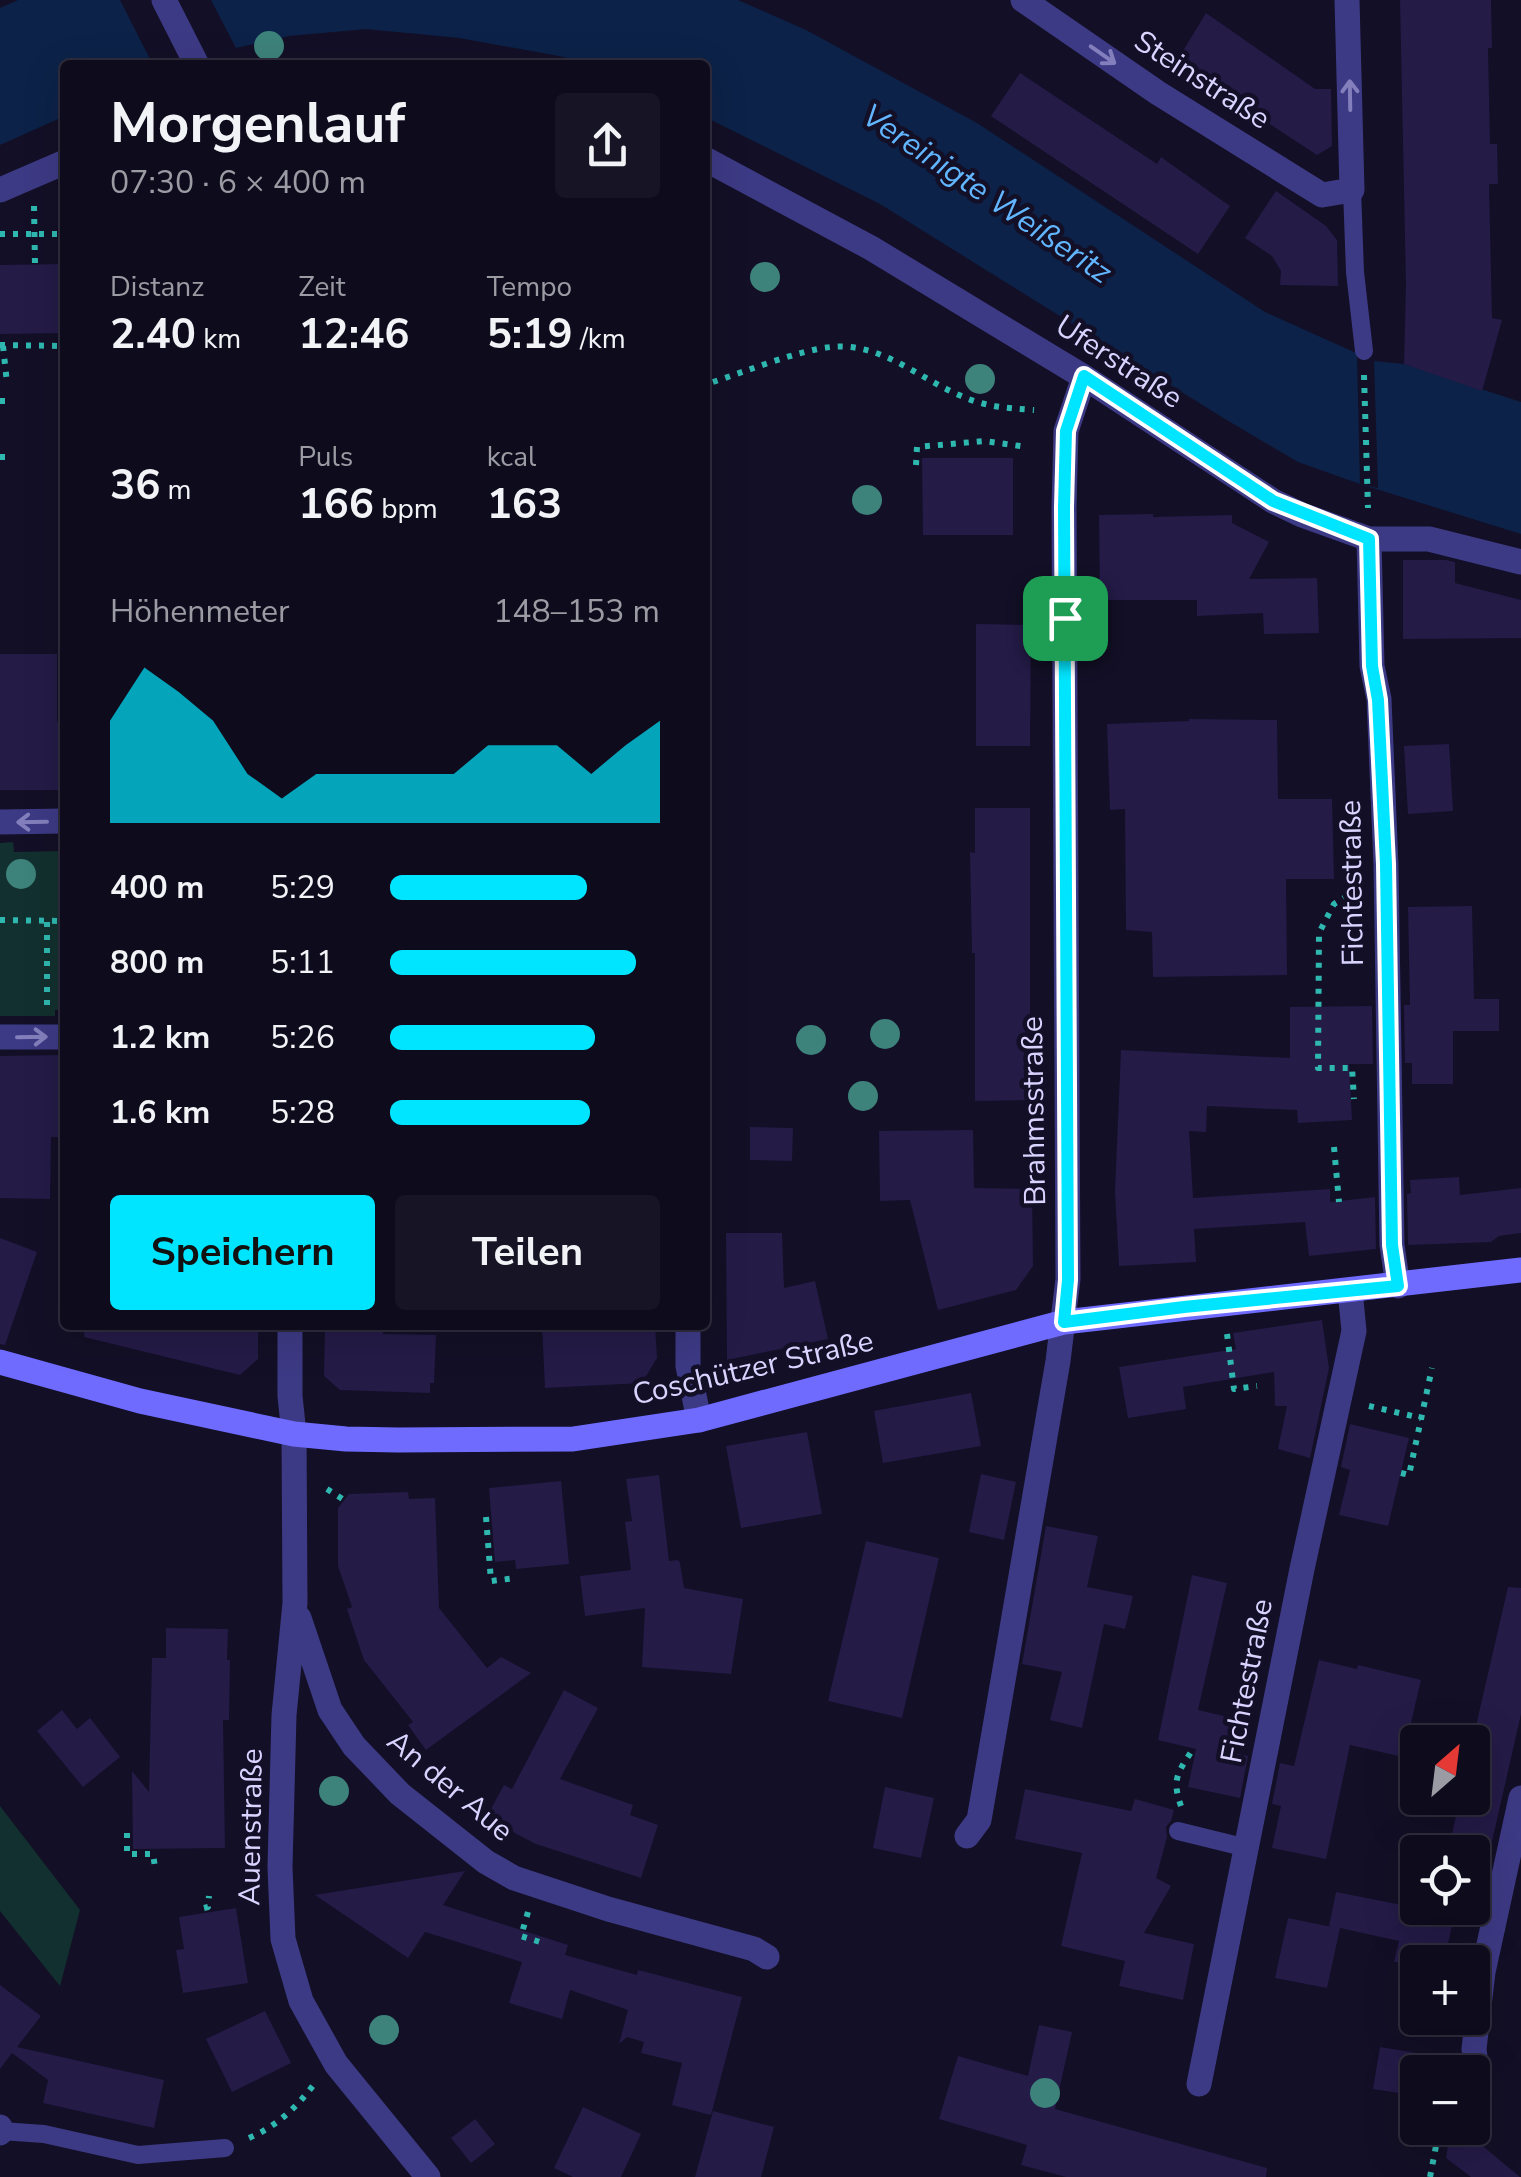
<!DOCTYPE html>
<html lang="de">
<meta charset="utf-8">
<style>
body{margin:0;font-family:"Nunito Sans",sans-serif;background:#171425;color:#f1f3f6;height:100vh;display:flex;flex-direction:column;font-size:38px;white-space:nowrap}
*{box-sizing:border-box;margin:0}
p{font-size:32px;color:#9b9ba3}
.icon{flex:none;width:55px;height:55px;fill:none;stroke:currentColor;stroke-width:2;stroke-linecap:round;stroke-linejoin:round}
.map{position:relative;flex:1;overflow:hidden}
.sheet{position:absolute;left:60px;top:60px;width:650px;height:1270px;display:flex;flex-direction:column;background:#0e0b1c;border-radius:10px;box-shadow:0 10px 40px #0002,0 0 0 2px #2e2b3b}
.sheet>*{flex:none}
.needle{width:65px;rotate:28deg}
.tools{position:absolute;left:1400px;top:1725px;display:grid;gap:20px}
.tools a{display:grid;place-items:center;width:90px;height:90px;border-radius:10px;background:#0e0b1c;box-shadow:0 10px 40px #0002,0 0 0 2px #2e2b3b;font-size:50px}
.pin{position:absolute;display:grid;place-items:center;width:85px;height:85px;color:#fff;margin:-42px;border-radius:20px;box-shadow:0 5px 15px #0006}
.round{display:grid;place-items:center;flex:none;width:105px;height:105px;border-radius:10px;background:#171425}
.head{display:flex;align-items:center;justify-content:space-between;height:170px;padding:0 50px}
h1{font-size:55px;font-weight:700;line-height:75px}
.stats{display:grid;grid-template-columns:repeat(3,1fr);gap:15px;height:170px;padding:10px 50px}
.stats div{display:grid;align-content:center}
.stats b{font-size:42px;font-weight:700}
.stats small{font-size:28px;font-weight:400}
.stats p{font-size:28px}
.chart{height:280px;padding:20px 50px}
.chart p{display:flex;justify-content:space-between}
.chart svg{width:100%;height:180px;margin-top:10px;fill:#00e5ff;opacity:.7}
.primary-button{display:flex;gap:20px;margin-top:auto;padding:20px 50px}
.primary-button a{flex:1;height:115px;border-radius:10px;background:#00e5ff;color:#111;font-size:40px;font-weight:700;line-height:115px;text-align:center}
.primary-button a+a{background:#171425;color:#f1f3f6}
ul{padding:0 50px;list-style:none;font-size:32px}
li{display:grid;grid-template-columns:160px 120px 1fr;align-items:center;height:75px}
li i{height:25px;border-radius:12px;background:#00e5ff}
.map>svg:first-child{display:block}
</style>
<div class="map">
<svg width="1521" height="2177" viewBox="0 0 1521 2177">
<rect width="100%" height="100%" fill="#130f26"/>
<path fill="#12302f" d="M13,842L14,852L65,851V1009L55,1010V1016H0V843Z
M0,1806L80,1910L60,1986L0,1911Z"/>
<path fill="#0c2248" d="M18,0H738L806,30L977,123L1265,312L1374,361L1404,364L1521,402V534L1360,484L1298,462L1225,419L880,204L705,117V65H584L564,57L459,38L366,29L289,36L236,48L190,65H65V116L0,145V8Z"/>
<path fill="#130f26" d="M120,0H211L236,48L190,65H153Z
M1357,354L1374,361L1378,488L1360,484Z"/>
<path fill="#241b47" d="M1400,0H1491L1492,48H1488L1490,144H1497L1498,184H1489L1492,318L1502,320L1482,391L1404,364L1406,284Z
M1206,13L1315,89H1331L1332,146L1317,155L1245,108L1246,106L1175,64Z
M1020,73L1157,164L1161,157L1230,206L1198,254L991,116Z
M1276,191L1326,226L1337,240L1338,286L1280,285L1281,271L1272,256L1245,238Z
M65,264V333L0,334V265Z
M922,458H1013V535H923Z
M1153,514V517L1232,515V523L1269,542L1249,579L1317,578L1319,633L1264,634L1263,613L1197,616V600H1100L1099,515Z
M1403,560H1446L1455,562V583L1521,600V638L1403,639Z
M976,624L1031,625L1030,746H976Z
M0,654H57V722H65V790H0Z
M1189,719L1277,720L1278,799H1332L1334,879H1286L1287,975L1153,977L1152,932L1126,930L1125,809L1110,810L1107,724L1189,721Z
M1449,744L1453,811L1408,814L1404,746Z
M975,808H1030V1100L975,1101V953H972L970,852L975,853Z
M1472,906L1474,999H1499V1031H1453V1084H1412V1063H1405L1404,1005H1410L1408,907Z
M1372,1006L1373,1064H1349L1352,1120L1298,1123L1297,1110L1207,1106L1206,1132L1189,1131L1193,1198L1330,1189V1202L1375,1197L1376,1249L1309,1256L1305,1222L1194,1229L1196,1262L1119,1266L1115,1191L1121,1050L1290,1058V1007Z
M65,1055V1137H51L50,1199L0,1198V1056Z
M750,1127L793,1128L792,1161L750,1160Z
M973,1130L974,1188L1032,1189L1033,1266L1016,1290L938,1310L910,1200L880,1201L879,1131Z
M1459,1177L1460,1195L1521,1188V1233L1499,1236L1491,1242L1408,1245L1407,1194L1411,1193L1410,1180Z
M726,1233H782L784,1288L815,1281L828,1339L727,1360Z
M0,1238L37,1252L5,1345L0,1344Z
M1322,1320L1329,1368L1310,1458L1278,1449L1287,1406H1275L1274,1372L1183,1387L1186,1409L1128,1418L1119,1367L1236,1349L1233,1333Z
M85,1325H258V1359L240,1375L84,1337Z
M325,1325H383V1334L436,1335L434,1383H430V1393L340,1390L324,1376Z
M542,1325H655L657,1358L642,1383L545,1388Z
M971,1393L981,1446L883,1463L874,1411Z
M1350,1424L1409,1438L1388,1526L1339,1515L1350,1470L1341,1467Z
M807,1432L822,1514L741,1528L726,1446Z
M981,1474L1016,1482L1004,1540L969,1532Z
M659,1475L669,1561L678,1560L680,1563L684,1588L743,1599L731,1674L642,1667L645,1608L585,1616L580,1576L631,1570L625,1522L632,1521L626,1479Z
M561,1481L569,1564L516,1569L515,1560L495,1562L489,1488Z
M408,1492L409,1499L435,1498L439,1608L487,1668L501,1657L531,1673L426,1750L408,1725L413,1722L364,1660L347,1609L352,1607L338,1566V1508L349,1494Z
M1046,1526L1098,1536L1087,1587L1133,1596L1125,1629L1104,1624L1082,1728L1050,1720L1062,1672L1022,1664Z
M866,1541L939,1558L902,1718L828,1701Z
M1192,1575L1227,1583L1198,1710L1241,1720L1234,1753L1248,1756L1240,1798L1188,1787L1196,1749L1158,1740Z
M1508,1587L1521,1588V1714L1473,1925L1453,1921L1444,1962H1394L1399,1941L1340,1928L1327,1988L1275,1978L1288,1918L1332,1927L1329,1926L1336,1892L1407,1906L1414,1874H1418V1908H1472V1852H1448L1460,1798H1472V1743Z
M166,1628L228,1629L227,1660H230L229,1720H223L225,1848L133,1849L132,1771L149,1792L152,1658H166Z
M1319,1660L1357,1669L1358,1665L1421,1680L1403,1757L1350,1745L1326,1859L1272,1848L1281,1806L1272,1804L1280,1763L1294,1766Z
M564,1690L598,1708L560,1779L633,1805L630,1815L658,1825L641,1878L536,1844L486,1818L504,1785L512,1789Z
M62,1710L77,1729L90,1718L120,1757L83,1787L37,1731Z
M885,1787L934,1798L921,1858L873,1848Z
M1025,1789L1131,1811L1135,1799L1174,1810L1171,1821L1166,1827L1167,1837L1156,1878L1171,1886L1144,1933L1194,1944L1183,2000L1119,1986L1125,1961L1061,1946L1082,1853L1015,1839Z
M465,1871L443,1905L568,1945L565,1955L637,1975L638,1970L742,1997L711,2115L672,2105L682,2063L641,2053L644,2042L627,2037L619,2044L628,2010L570,1990L562,2019L509,2003L522,1962L425,1932L408,1958L315,1895Z
M236,1908L248,1983L183,1993L176,1950L184,1949L179,1917Z
M0,1985L41,2016L17,2047L164,2080L154,2128L43,2103L48,2080L12,2053L0,2069Z
M265,2011L291,2063L232,2092L206,2039Z
M1039,2025L1072,2032L1055,2109L1267,2168L1266,2177H1066L1021,2165L1027,2145L939,2119L958,2056L1028,2076Z
M1380,2047L1429,2055L1427,2072H1418V2096L1373,2089Z
M583,2107L641,2134L621,2177H573L554,2168Z
M713,2111L774,2127L761,2177H695Z
M475,2119L495,2144L471,2163L451,2138Z
M1451,2128H1461L1520,2177H1471L1446,2158Z"/>
<g fill="none" stroke-linecap="round" stroke-linejoin="round">
<path stroke="#2fb8b0" stroke-width="6" stroke-dasharray="5 8" stroke-linecap="butt" d="M34,206L35,265
M0,234H65
M0,345L65,346
M3,346L7,383
M1364,375L1368,508
M713,382C747,371 796,351 831,347C880,342 917,377 959,395C985,407 1006,408 1034,410
M0,401H8
M0,457H8
M916,465L917,447L984,441L1027,447
M1354,885L1349,895L1334,904L1319,933L1318,1068H1352L1354,1099
M0,920L65,921
M47,1005V921
M1334,1147L1339,1202
M1227,1334L1234,1389L1257,1386
M1369,1406L1421,1418
M1401,1473L1409,1475L1432,1368
M327,1489L344,1500
M486,1517L491,1581L516,1578
M1181,1806C1172,1780 1177,1774 1191,1752
M127,1833V1854H153L155,1867
M204,1908L208,1907L209,1896
M528,1912L521,1936L543,1943
M249,2138C277,2126 297,2107 315,2083
M1430,2177L1436,2146L1435,2128"/>
<path stroke="#3d3a85" stroke-width="18" d="M1352,190L1355,272L1364,351
M1178,1831L1247,1848
M1,2131L44,2134L138,2155L225,2148"/>
<path stroke="#3d3a85" stroke-width="25" d="M164,0L197,65
M1023,0L1158,93L1322,195L1352,190L1347,0
M705,159L871,248L1084,377L1273,501L1302,515L1369,539H1429L1521,562
M0,190L65,162
M1369,539L1372,666L1379,699L1386,865L1392,1245L1398,1286
M0,822L65,821
M0,1037H65
M290,1325V1396L294,1434L295,1603L284,1715L280,1867L283,1939L301,2001L336,2064L428,2177
M688,1325V1366L699,1420
M299,1618L330,1710L354,1746L400,1794L486,1862L514,1878L608,1909L754,1949L767,1957
M967,1836L979,1820L1058,1361L1068,1279L1064,507L1066,431L1084,377
M1478,2081L1474,2049L1483,1972L1521,1798
M1199,2084L1302,1569L1354,1331L1350,1290
M0,2127V2133"/>
<path stroke="#6f6bff" stroke-width="25" d="M0,1362L140,1401L294,1434L346,1439L398,1440L573,1439L699,1420L1064,1322L1521,1270"/>
</g>
<g fill="#3d827b">
<circle cx="269" cy="46" r="15"/>
<circle cx="765" cy="277" r="15"/>
<circle cx="980" cy="379" r="15"/>
<circle cx="867" cy="500" r="15"/>
<circle cx="21" cy="874" r="15"/>
<circle cx="885" cy="1034" r="15"/>
<circle cx="811" cy="1040" r="15"/>
<circle cx="863" cy="1096" r="15"/>
<circle cx="334" cy="1791" r="15"/>
<circle cx="384" cy="2030" r="15"/>
<circle cx="1045" cy="2093" r="15"/>
</g>
<defs><path id="oneway-shaft" d="M-6 0H5M1.5-3L5.5 0L1.5 3" fill="none" stroke-width="1.6" stroke-linecap="round" stroke-linejoin="round" transform="scale(2.5)"/></defs>
<g stroke="#837fbc">
<use href="#oneway-shaft" transform="translate(1103 55) rotate(35)"/>
<use href="#oneway-shaft" transform="translate(1350 95) rotate(-91)"/>
<use href="#oneway-shaft" transform="translate(32 822) rotate(179)"/>
<use href="#oneway-shaft" transform="translate(32 1037) rotate(-1)"/>
</g>
<g fill="none" stroke-linecap="round" stroke-linejoin="round">
<g stroke="#fff" stroke-width="20">
<path id="route" d="M1084,376L1273,501L1369,539L1372,666L1378,700L1386,864L1392,1245L1398,1286L1184,1307L1064,1322L1068,1280L1064,507L1066,431Z"/>
</g>
<use href="#route" stroke="#00e5ff" stroke-width="12"/>
</g>
<g text-anchor="middle" dominant-baseline="central" stroke-width="9" stroke-linejoin="round" paint-order="stroke">
<g font-size="30" fill="#d9d4ff" stroke="#130f26">
<text transform="translate(1202 80) rotate(33)">Steinstraße</text>
<text transform="translate(1119 362) rotate(33)">Uferstraße</text>
<text transform="translate(1352 883) rotate(-91)">Fichtestraße</text>
<text transform="translate(1034 1111) rotate(-91)">Brahmsstraße</text>
<text transform="translate(753 1368) rotate(-13)">Coschützer Straße</text>
<text transform="translate(1247 1681) rotate(-79)">Fichtestraße</text>
<text transform="translate(450 1786) rotate(40)">An der Aue</text>
<text transform="translate(251 1827) rotate(-89)">Auenstraße</text>
</g>
<g font-size="32" font-style="italic" fill="#62b6ff" stroke="#130f26">
<text transform="translate(987 194) rotate(34)">Vereinigte Weißeritz</text>
</g>
</g>
</svg>
<div class="tools">
<a><svg class="needle" viewBox="-14 -14 28 28"><path d="M0-13l5 13h-10z" fill="#e53935"/><path d="M0 13l5-13h-10z" fill="#9b9ba3"/></svg></a>
<a><svg class="icon" aria-label="locate" viewBox="0 0 24 24"><circle cx="12" cy="12" r="6"/><path d="M12 2v4M12 18v4M2 12h4M18 12h4"/></svg></a>
<a>+</a>
<a>−</a>
</div>
<div class="pin" style="left:1065px;top:618px;background:#1e9e55"><svg class="icon" aria-label="arrive" viewBox="0 0 24 24"><path d="M6 21V4h12l-3 4 3 4H6"/></svg></div>
<section class="sheet">
<div class="head"><div><h1>Morgenlauf</h1><p>07:30 · 6 × 400 m</p></div><a class="round"><svg class="icon" aria-label="share" viewBox="0 0 24 24"><path d="M12 15V3M7 8l5-5 5 5M5 13v7h14v-7"/></svg></a></div>
<div class="stats">
<div><p>Distanz</p><b>2.40<small> km</small></b></div>
<div><p>Zeit</p><b>12:46</b></div>
<div><p>Tempo</p><b>5:19<small> /km</small></b></div>
</div>
<div class="stats">
<div><b>36<small> m</small></b></div>
<div><p>Puls</p><b>166<small> bpm</small></b></div>
<div><p>kcal</p><b>163</b></div>
</div>
<div class="chart"><p><span>Höhenmeter</span>148–153 m</p>
<svg viewBox="0 0 160 44" preserveAspectRatio="none"><path d="M0 44V19L10 6L20 12L30 19L40 32L50 38L60 32L70 32L80 32L90 32L100 32L110 25L120 25L130 25L140 32L150 25L160 19V44z"/></svg>
</div>
<ul>
<li><b>400 m</b>5:29<i style="width:73%"></i></li>
<li><b>800 m</b>5:11<i style="width:91%"></i></li>
<li><b>1.2 km</b>5:26<i style="width:76%"></i></li>
<li><b>1.6 km</b>5:28<i style="width:74%"></i></li>
</ul>
<div class="primary-button"><a>Speichern</a><a>Teilen</a></div>
</section>
</div>
